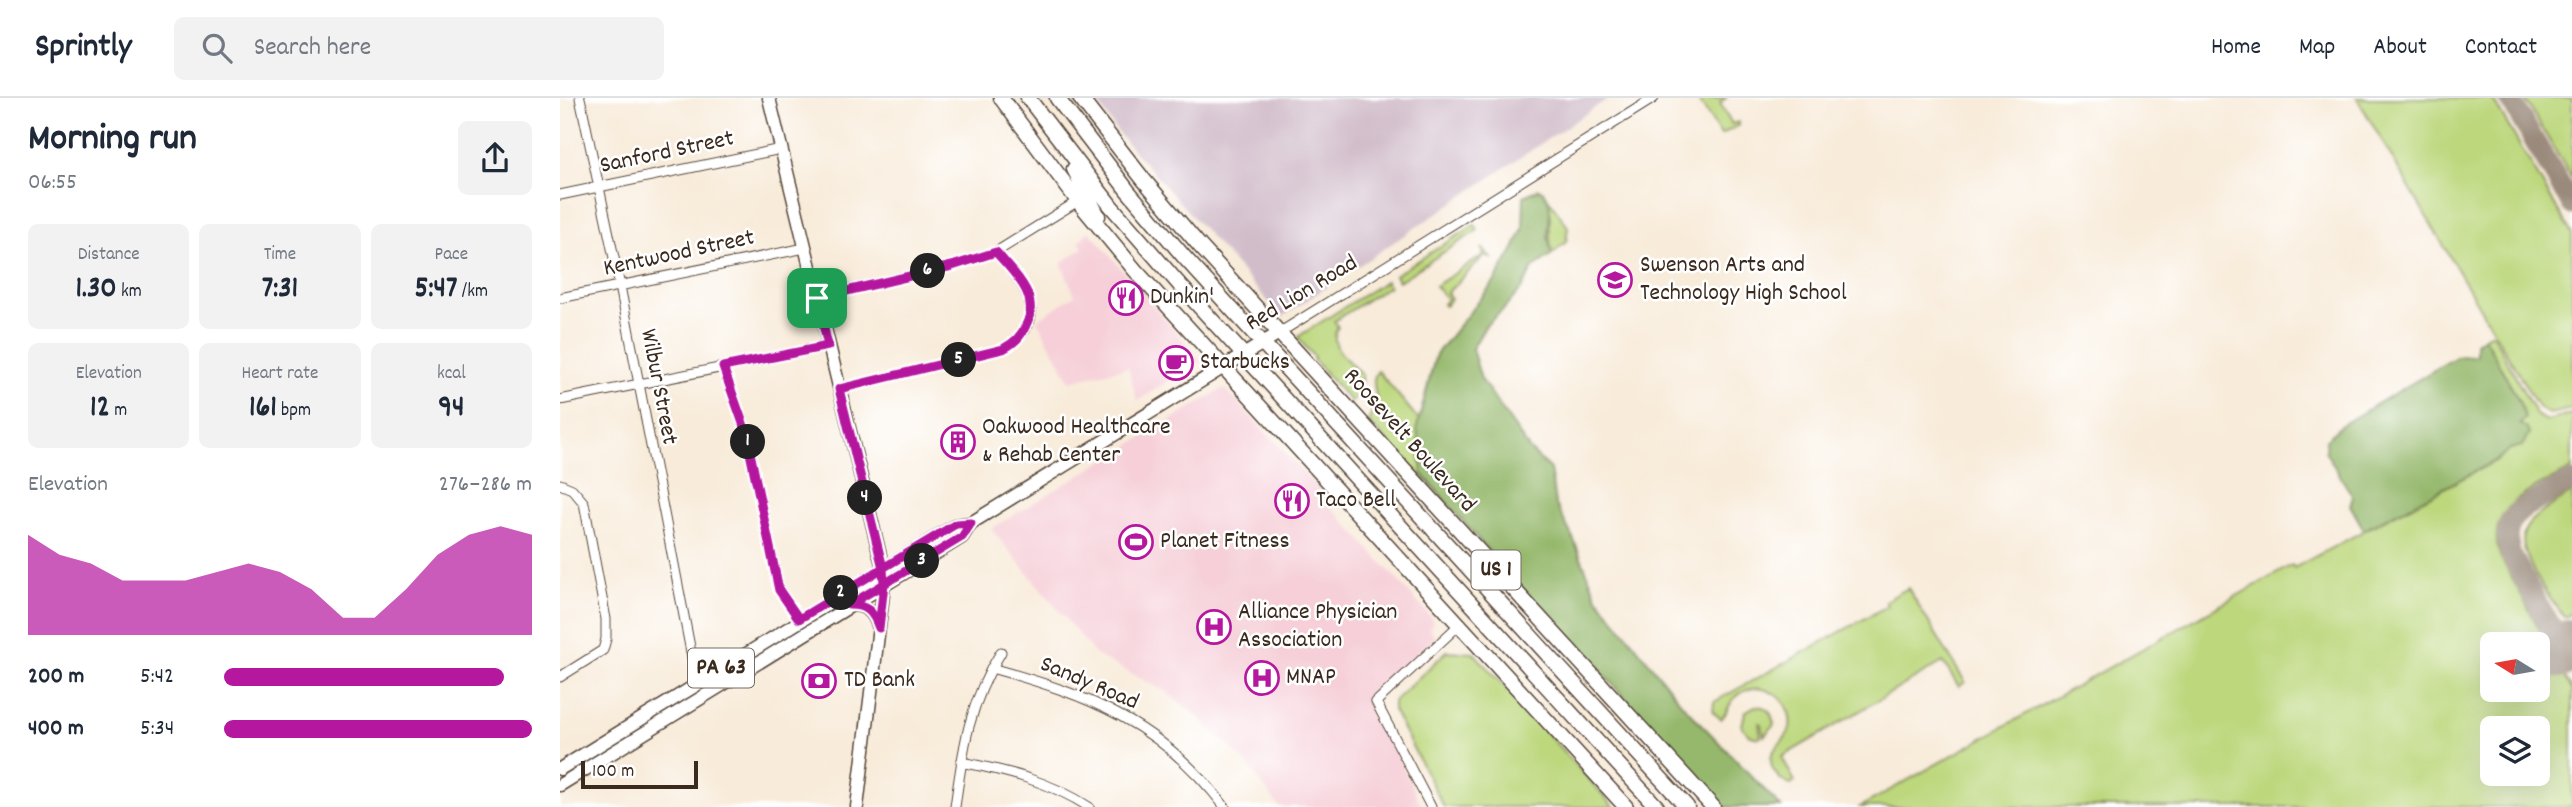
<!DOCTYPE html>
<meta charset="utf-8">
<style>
body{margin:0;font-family:Dekko,sans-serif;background:#f2f2f3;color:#1f2937;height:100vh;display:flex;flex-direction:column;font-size:26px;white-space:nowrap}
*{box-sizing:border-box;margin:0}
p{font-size:23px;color:#747a83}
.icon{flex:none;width:38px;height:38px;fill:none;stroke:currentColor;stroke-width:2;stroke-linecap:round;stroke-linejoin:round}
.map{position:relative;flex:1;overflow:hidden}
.panel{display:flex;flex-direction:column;background:#fff;width:560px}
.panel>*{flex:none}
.needle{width:46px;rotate:281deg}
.buttons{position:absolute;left:1920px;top:534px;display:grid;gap:14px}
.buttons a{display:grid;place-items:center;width:70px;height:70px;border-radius:10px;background:#fff;box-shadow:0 7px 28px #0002;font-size:35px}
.scale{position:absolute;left:21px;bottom:18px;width:117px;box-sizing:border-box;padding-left:7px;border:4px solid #3b2a1e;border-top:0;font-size:19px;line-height:24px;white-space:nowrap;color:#3b2a1e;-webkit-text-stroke:5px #fff;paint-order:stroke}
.pin{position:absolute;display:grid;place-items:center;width:60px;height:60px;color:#fff;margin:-30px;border-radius:14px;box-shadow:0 4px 10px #0006}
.km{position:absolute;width:35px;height:35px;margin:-18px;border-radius:50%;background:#222;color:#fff;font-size:19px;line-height:35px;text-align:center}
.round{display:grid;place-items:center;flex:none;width:74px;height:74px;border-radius:10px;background:#f2f2f3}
.head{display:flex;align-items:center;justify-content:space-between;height:119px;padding:0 28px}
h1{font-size:38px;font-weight:800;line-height:52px}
.stats{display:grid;grid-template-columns:repeat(3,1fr);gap:10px;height:119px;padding:7px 28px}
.stats div{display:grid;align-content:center;border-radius:10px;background:#f2f2f3;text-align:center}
.stats b{font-size:30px;font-weight:800}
.stats small{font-size:19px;font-weight:400}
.stats p{font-size:19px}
.chart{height:196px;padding:14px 28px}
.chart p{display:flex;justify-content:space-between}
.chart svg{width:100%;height:126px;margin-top:7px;fill:#b5179e;opacity:.7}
ul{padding:0 28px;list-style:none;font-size:23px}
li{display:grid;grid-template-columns:112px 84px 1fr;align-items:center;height:52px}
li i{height:18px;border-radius:9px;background:#b5179e}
header{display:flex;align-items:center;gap:42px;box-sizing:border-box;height:98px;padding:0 35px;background:#fff;border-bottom:2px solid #e0e1e3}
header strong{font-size:33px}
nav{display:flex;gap:38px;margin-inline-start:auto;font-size:24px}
.search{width:490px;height:63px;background:#f2f2f3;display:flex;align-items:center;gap:18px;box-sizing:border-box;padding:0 24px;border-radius:10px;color:#747a83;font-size:26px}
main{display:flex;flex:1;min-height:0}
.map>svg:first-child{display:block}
</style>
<header>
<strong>Sprintly</strong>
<div class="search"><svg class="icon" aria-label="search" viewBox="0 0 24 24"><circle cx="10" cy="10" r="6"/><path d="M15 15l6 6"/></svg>Search here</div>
<nav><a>Home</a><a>Map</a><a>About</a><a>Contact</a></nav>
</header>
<main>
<section class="panel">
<div class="head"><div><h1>Morning run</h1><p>06:55</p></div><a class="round"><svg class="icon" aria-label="share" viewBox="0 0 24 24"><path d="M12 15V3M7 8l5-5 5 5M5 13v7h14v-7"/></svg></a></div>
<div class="stats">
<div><p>Distance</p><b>1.30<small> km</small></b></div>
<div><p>Time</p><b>7:31</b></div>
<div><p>Pace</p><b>5:47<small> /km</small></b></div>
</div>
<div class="stats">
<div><p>Elevation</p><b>12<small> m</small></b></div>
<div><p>Heart rate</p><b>161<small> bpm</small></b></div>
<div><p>kcal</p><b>94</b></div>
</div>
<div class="chart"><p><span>Elevation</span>276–286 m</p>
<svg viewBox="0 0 160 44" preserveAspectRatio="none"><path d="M0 44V9L10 16L20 19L30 25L40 25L50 25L60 22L70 19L80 22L90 28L100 38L110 38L120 28L130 16L140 9L150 6L160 9V44z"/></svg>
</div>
<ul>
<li><b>200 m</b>5:42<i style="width:91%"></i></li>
<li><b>400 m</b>5:34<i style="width:100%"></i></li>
</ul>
</section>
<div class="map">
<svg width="2012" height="709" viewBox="0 0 2012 709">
<rect width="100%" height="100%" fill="#fff"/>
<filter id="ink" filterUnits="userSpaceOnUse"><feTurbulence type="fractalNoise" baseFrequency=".0143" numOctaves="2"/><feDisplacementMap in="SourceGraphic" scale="14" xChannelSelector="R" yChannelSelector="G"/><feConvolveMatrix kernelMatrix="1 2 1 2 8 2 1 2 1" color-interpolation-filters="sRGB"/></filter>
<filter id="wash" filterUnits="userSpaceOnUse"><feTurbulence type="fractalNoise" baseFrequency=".00686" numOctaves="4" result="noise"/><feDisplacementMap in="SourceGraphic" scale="28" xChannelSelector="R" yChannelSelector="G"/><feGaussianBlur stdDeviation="1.57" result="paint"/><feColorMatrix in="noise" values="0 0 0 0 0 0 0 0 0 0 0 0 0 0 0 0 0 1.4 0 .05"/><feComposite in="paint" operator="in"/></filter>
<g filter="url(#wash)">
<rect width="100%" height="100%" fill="#f8ebd9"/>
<path fill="#f6cfd8" d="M529,133L641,263L577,303L568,269L510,283L477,222L515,197L501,165L523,150L519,143Z
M662,291H665L762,394L763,400L872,520L873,525L869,531L876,538L808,601L809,607L841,664L862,709H719L685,663L634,615L604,593L536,557L431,431Z"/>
<path fill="#d1bdca" d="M535,0H1049L722,219L558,35Z"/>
<path fill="#bcd77c" stroke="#7c804d" stroke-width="2" fill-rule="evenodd" d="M1137,0H1166L1160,5L1172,26L1178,24L1179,27L1161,37Z
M1797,0H1932L2012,136V311L1989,316L1978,309Z
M1964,0H2012V81Z
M984,94L1008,129L1006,144L992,156C987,135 994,112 984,94Z
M915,127L918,132L839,183L835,177Z
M922,150L931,160L924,158L887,195L891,201L885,208L883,206L887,201L875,188L924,157Z
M826,183L829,188L774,223L778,229C766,248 790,264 802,277L798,297L791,304L753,261L754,259L739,241V238Z
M1932,235L1976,317L1987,323L2012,316V371C1977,390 1922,407 1940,458L2012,592V709H1300L1732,467L1734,470L1937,362L1950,351L1962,347L1960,305L1924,239ZM1932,546H1978V592H1932ZM1932,630H1978V676H1932Z
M818,273L859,322L857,329L862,375L892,410L808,323C812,316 816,309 816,301C816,290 810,282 818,273Z
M2012,395V515L2005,519C1991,505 1955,452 1965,432C1971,419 1999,403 2012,395Z
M1348,490L1405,584L1399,589L1383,564L1222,659L1235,684L1231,687C1222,684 1211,674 1211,663C1210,650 1227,643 1230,630C1235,601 1199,577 1176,599C1168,605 1168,615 1161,621L1153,614L1154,604L1327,508L1325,503Z
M887,553L914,555L1054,709H884L833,612V604Z
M1195,608C1208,608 1212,615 1214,627L1204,638L1201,625H1199L1201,639C1191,641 1187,635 1182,628L1185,614Z"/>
<path fill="#95b86c" stroke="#687145" stroke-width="2" d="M979,91C996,100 988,123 988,139C989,144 990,150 992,156L972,171L962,190L944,211L926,227L912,251L921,281L970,352L990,371L995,405L1013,440L1037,499L1122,606L1221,709H1163L1055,589L947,475L862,375L857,329L876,256L935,183L954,151L963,131L964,98Z
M1924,239L1960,305L1965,320L1960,326L1966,330L1969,336L1962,348L1950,351L1937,362L1804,432L1790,407L1793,399L1765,353L1766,342L1780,328L1896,259L1916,257V245Z"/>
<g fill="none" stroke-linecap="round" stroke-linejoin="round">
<path stroke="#9a8a7c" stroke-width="21" d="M1949,0L2012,107
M2011,548L1987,523L1950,455L1947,439L1950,424L1960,412L2012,383"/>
<path stroke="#9a8a7c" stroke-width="52" d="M1999,554L2012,547"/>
</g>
</g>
<g filter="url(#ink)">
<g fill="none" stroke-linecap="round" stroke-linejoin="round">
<g stroke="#57473a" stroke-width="11">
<path id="minor" d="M20,0L60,188L137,585
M0,97L221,51
M257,199L392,168L436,154L518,103
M0,200L245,150
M719,235L1094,0
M163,269L185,331L219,491L239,521
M279,291L443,251C496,220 463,186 436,154
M0,302L268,248
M0,386L12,391L24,405L46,521V541L43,552L0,579
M431,570C529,597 601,625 665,709
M401,664C447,673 489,683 529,709
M395,709C403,650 409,605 441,554
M871,709L816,604L899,527"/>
</g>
<g stroke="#57473a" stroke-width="15">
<path id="major" d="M209,0L323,470V496L297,709
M289,507C307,507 313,513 319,529
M0,671L396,427L411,425L719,235
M0,687L402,439L411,425"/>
</g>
<g stroke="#57473a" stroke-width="17">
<path id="highway" d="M441,0L518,103L575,172L1066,709
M468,0L551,108L618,185L1097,709
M497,0L568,93L625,160L1127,709
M520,0L583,81L639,147L1153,709
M514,71L538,118"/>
</g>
<use href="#minor" stroke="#fff" stroke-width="9"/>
<use href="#major" stroke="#fff" stroke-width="12"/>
<use href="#highway" stroke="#fff" stroke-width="14"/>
</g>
</g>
<g fill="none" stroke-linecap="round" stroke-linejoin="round" filter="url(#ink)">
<g stroke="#fff" stroke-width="14">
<path id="route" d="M257,200L268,248L163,269L185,331L219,492L239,521L323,470L324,486L289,507C307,507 313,513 319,530L324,486L402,439L411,425L396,426L323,470L279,291L443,251C454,245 461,239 466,227C481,198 454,175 436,154L392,168L257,200"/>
</g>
<use href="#route" stroke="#b5179e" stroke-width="9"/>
</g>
<defs>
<g id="school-ring" transform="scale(1.75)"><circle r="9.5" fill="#fff" stroke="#b5179e" stroke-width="1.5"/><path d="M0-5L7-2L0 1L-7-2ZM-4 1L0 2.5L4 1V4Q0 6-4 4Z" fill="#b5179e"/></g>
<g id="restaurant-ring" transform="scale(1.75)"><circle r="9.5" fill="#fff" stroke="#b5179e" stroke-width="1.5"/><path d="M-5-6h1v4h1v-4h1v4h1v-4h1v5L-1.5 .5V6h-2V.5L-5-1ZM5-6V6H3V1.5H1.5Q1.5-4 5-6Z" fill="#b5179e"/></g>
<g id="cafe-ring" transform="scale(1.75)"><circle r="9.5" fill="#fff" stroke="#b5179e" stroke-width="1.5"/><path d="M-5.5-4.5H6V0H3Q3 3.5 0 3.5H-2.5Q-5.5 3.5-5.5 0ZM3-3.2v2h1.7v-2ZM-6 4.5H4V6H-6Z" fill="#b5179e"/></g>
<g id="building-ring" transform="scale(1.75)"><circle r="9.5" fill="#fff" stroke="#b5179e" stroke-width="1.5"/><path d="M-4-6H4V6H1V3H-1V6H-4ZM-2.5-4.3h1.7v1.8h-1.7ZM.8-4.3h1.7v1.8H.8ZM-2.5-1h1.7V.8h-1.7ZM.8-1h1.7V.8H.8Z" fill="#b5179e"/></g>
<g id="stadium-ring" transform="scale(1.75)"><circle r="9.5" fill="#fff" stroke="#b5179e" stroke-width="1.5"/><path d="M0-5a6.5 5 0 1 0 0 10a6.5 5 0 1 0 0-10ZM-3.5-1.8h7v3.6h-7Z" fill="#b5179e"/></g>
<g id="hospital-ring" transform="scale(1.75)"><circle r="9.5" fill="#fff" stroke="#b5179e" stroke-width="1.5"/><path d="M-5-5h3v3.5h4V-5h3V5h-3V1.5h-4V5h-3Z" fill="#b5179e"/></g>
<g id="bank-ring" transform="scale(1.75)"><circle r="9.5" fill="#fff" stroke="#b5179e" stroke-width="1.5"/><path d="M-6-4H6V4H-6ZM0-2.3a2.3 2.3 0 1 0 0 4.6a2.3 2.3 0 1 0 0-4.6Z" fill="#b5179e"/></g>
</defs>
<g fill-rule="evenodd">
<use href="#school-ring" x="1055" y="182"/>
<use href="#restaurant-ring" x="566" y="200"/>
<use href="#cafe-ring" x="616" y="265"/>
<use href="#building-ring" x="398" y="344"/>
<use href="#restaurant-ring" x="732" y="403"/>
<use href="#stadium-ring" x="576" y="444"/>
<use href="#hospital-ring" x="654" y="529"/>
<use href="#hospital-ring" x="702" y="580"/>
<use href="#bank-ring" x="259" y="583"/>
</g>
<g text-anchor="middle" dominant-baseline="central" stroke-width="5" stroke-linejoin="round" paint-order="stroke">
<g fill="#fff" stroke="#766a62" stroke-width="2">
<rect x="911.5" y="452.5" width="49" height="39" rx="5"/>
<rect x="128" y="550.5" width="66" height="39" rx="5"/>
</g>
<g font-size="23" font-weight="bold" fill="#3b2a1e">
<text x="936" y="472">US 1</text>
<text x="161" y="570">PA 63</text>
</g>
<g font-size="24" fill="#3b2a1e" stroke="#fff">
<text transform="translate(107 55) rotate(-12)">Sanford Street</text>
<text transform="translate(119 156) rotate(-12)">Kentwood Street</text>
<text transform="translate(742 196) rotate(-31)">Red Lion Road</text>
<text transform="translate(98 289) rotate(79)">Wilbur Street</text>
<text transform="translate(849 343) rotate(48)">Roosevelt Boulevard</text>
<text transform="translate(529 586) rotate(23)">Sandy Road</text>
</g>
<g font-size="24" fill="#3b2a1e" stroke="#fff" text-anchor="start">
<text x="1080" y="168">Swenson Arts and<tspan x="1080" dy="28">Technology High School</tspan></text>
<text x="590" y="200">Dunkin'</text>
<text x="640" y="265">Starbucks</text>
<text x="422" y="330">Oakwood Healthcare<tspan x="422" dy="28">&amp; Rehab Center</tspan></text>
<text x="756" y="403">Taco Bell</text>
<text x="600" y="444">Planet Fitness</text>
<text x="678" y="515">Alliance Physician<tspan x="678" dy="28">Association</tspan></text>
<text x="726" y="580">MNAP</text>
<text x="284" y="583">TD Bank</text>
</g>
</g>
</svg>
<div class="buttons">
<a><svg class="needle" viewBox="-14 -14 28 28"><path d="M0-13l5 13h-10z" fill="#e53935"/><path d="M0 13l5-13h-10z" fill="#747a83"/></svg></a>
<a><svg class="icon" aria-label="layers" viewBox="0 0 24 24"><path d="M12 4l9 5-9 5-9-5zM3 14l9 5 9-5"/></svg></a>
</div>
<div class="scale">100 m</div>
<div class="pin" style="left:257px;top:200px;background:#1e9e55"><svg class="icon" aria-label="arrive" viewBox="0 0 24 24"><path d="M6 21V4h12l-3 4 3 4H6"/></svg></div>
<b class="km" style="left:188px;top:344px">1</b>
<b class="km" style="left:281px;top:495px">2</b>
<b class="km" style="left:362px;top:463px">3</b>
<b class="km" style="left:305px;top:400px">4</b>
<b class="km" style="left:399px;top:262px">5</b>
<b class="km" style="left:368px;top:173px">6</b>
</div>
</main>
